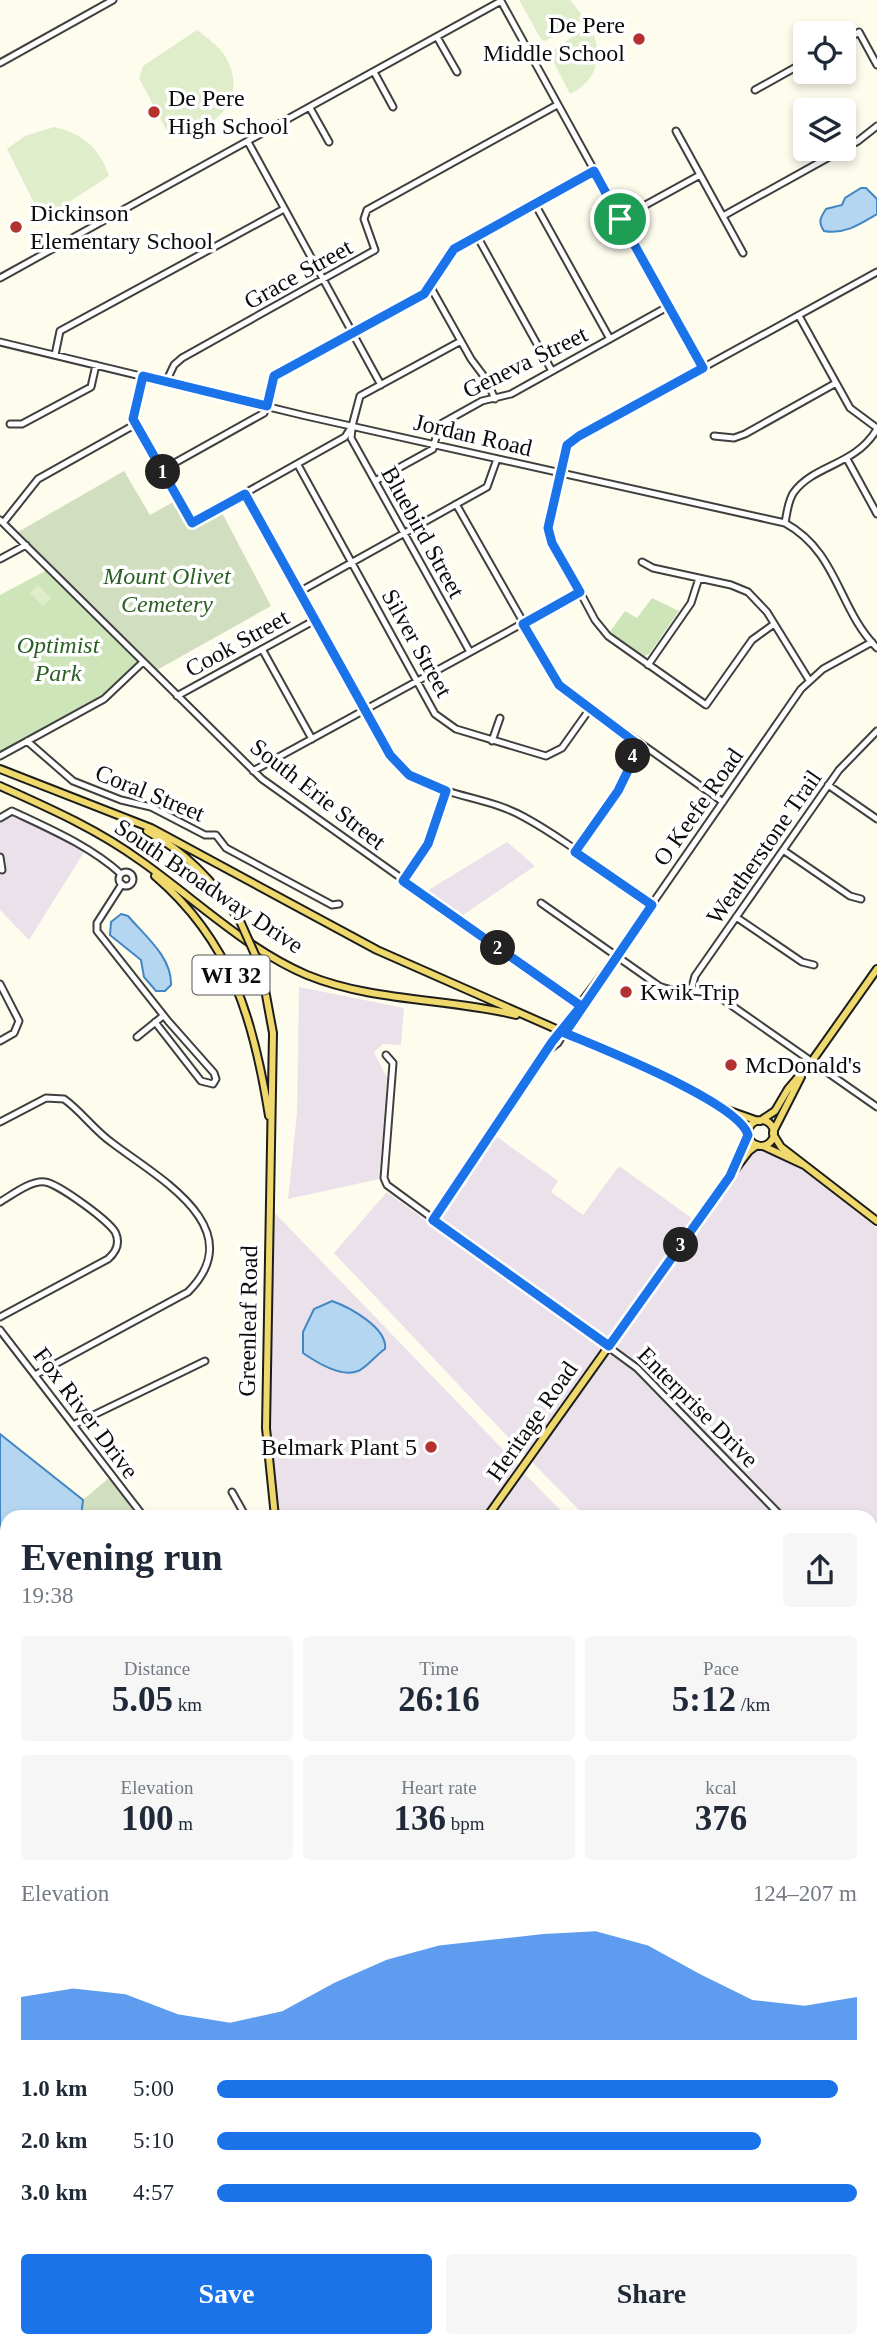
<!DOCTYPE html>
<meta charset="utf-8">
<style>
body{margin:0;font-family:Georgia,serif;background:#f6f6f7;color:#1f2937;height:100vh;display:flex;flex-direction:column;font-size:26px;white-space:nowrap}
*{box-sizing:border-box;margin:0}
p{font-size:23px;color:#747a83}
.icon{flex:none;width:38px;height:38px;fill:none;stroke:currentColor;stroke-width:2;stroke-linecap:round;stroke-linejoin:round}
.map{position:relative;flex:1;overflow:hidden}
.panel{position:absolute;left:0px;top:1510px;width:878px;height:838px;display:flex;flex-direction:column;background:#fff;border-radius:21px 21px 0 0;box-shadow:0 4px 10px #0003}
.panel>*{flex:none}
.fabs{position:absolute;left:793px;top:21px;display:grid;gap:14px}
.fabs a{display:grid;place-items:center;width:63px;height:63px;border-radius:7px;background:#fff;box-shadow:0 4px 10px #0003;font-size:35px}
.pin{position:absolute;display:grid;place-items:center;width:60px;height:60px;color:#fff;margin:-30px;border:4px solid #fff;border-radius:50%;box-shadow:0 2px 7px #0007}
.km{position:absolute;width:35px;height:35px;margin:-18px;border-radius:50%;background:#222;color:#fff;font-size:19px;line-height:35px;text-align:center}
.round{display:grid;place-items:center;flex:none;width:74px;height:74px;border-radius:7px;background:#f6f6f7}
.head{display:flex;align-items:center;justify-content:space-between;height:119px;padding:0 21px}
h1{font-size:38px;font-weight:800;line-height:52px}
.metrics{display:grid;grid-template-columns:repeat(3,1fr);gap:10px;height:119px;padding:7px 21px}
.metrics div{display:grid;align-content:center;border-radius:7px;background:#f6f6f7;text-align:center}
.metrics b{font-size:35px;font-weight:800}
.metrics small{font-size:19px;font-weight:400}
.metrics p{font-size:19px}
.chart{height:196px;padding:14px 21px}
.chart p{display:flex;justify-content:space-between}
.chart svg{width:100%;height:126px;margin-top:7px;fill:#1a73e8;opacity:.7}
.action{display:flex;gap:14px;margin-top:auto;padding:14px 21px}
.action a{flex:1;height:80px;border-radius:7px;background:#1a73e8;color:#fff;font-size:28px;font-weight:800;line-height:80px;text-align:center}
.action a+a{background:#f6f6f7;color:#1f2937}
ul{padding:0 21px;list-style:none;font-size:23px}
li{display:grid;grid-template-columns:112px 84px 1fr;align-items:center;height:52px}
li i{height:18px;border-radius:9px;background:#1a73e8}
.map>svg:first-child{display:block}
</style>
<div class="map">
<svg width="877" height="2347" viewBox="0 0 877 2347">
<rect width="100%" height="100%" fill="#fefced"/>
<path fill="#eae1eb" d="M12,811L86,849L29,940L0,910V818Z
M507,842L535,866L457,919L422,894Z
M299,987L404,1008L401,1045L383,1044L374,1052L387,1078L379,1179L288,1199L297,1113Z
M496,1136L558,1181L551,1192L583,1215L619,1166L693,1219L525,1455L334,1253L387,1192L433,1226Z
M760,1149L798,1166L877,1228V1816L872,1811V1517H586L532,1462L747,1156Z
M270,1208L518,1465L481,1517H275L267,1464Z
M524,1473L567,1517H492Z
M872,1836L877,1841V1963L872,1959Z
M877,1995V2054L872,2050V2002Z"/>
<path fill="#cde5b9" d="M49,569L143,662L104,699L0,756V595Z
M652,598L679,611L649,654L642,657L609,633L625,611L637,618Z
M872,2050L877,2054V2146L872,2154Z"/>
<path fill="#d2dec0" d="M124,471L150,515L175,501L190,528L221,511L271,606L157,670L18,532Z
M109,1478L139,1517H81L83,1500Z"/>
<path fill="#dfedca" d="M519,0H570L585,19L545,41L541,39Z
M589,25C604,52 599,80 570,94L549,53Z
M197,30C207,38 218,45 225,56C251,100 212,134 170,137L139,78L143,66Z
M54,127C82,133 100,148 109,176L48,216L39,213L7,149L25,136Z
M38,585L51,598L43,606L30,593Z"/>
<path fill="#b5d6f1" stroke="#4286c3" stroke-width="2" d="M861,188H866L877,199V214C860,224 844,235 824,231C818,222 820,218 826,209L842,205L845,198Z
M121,914L128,916C145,936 172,957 171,985L165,991H156L144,977L141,960L110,935L111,922Z
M332,1301C349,1307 388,1328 385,1349C376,1355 366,1368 358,1371C341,1378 316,1362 303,1353V1332L314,1309Z
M0,1434L83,1500L81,1517H7V1943L0,1909Z
M210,2342H453L452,2347H213Z"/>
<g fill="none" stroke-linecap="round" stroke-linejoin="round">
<g stroke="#3f3f3f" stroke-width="9">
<path id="minor" d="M437,37L457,72
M844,41L859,32L877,65
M0,63L113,0
M374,72L393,107
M755,90L805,62
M310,108L329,142
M676,131L743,253
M248,142L381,385
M535,204L610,339
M723,216L858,141L877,126
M620,219L700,175
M477,236L552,371
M0,278L501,1L703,368
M430,286L471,359L486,379L495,399
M799,316L850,408L877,428
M0,342L306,416L785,523C838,552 838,609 877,648
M55,355L60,331L284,209
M143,376L133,419L192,523L345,437L352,426L360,396L461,341
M166,382L174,365L182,358L375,250L364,219L367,210L557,105
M10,424H22L91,387L96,365
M352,429L351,438L470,652
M714,436L734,438L745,434L836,383
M847,459L877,514
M298,465L435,714L456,729L546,756L562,748L589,710
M162,470L264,413L274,376L424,294L454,249L594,171
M375,481L433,449L439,425L482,401L511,394L669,306
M245,494L390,755C422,798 480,792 524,817C568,841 610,876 652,905
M456,504L559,685L723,802
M0,520L262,779L581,1006
M3,523L38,479L136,424
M785,523C787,513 788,500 794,492C815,464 855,466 877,429
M0,559L26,545
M642,562L653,568L731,585L748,592L767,612L809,680
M299,592L487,487L497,459
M774,624L752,640L706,705L608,636L595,620L549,534L567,445L579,436L877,272
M262,649L312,739
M648,665L691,603L699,578
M177,696L315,620
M27,741L73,781L121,800L151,807L205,835H216L226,848L332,905L339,904
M492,741L500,718
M0,756L104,699L143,662
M253,771L580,592
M828,785L877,819
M0,818L12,811C50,829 90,846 121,874
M783,850L850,896L861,899
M575,852L618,791L640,745
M0,857L2,870
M119 879a7 7 0 1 1 14 0a7 7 0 1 1-14 0Z
M403,881L428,844L446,791
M122,884L97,923V931L168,1021L214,1073L216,1079L213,1084L201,1081L155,1022
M541,903L659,986C678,995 698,987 718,996L877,1107
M736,917L802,962L814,965
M0,984L19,1021L14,1033L0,1041
M691,991L695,976L839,770L877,731
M137,1037L163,1016
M549,1050L558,1043L575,1015
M386,1055L393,1063L384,1178L387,1185L637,1368L782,1517
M0,1122L46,1098L64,1099C81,1111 94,1130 111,1142C155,1176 253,1227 188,1292L35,1375
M0,1202C12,1195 31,1180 45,1182C57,1183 113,1223 116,1234C120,1244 116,1252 108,1259L0,1317
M433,1220L559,1031L616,956L801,689L823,669L872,642
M0,1330L144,1517
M73,1425L205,1361
M232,1492L246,1517
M872,1610L877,1616
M872,1954L877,1958
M0,2087L7,2100
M0,2175L7,2195
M0,2310L7,2307
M58,2342L60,2347
M139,2342L142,2347
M806,2347V2342"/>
</g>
<g stroke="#1d1d1d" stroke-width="10">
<path id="major" d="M0,769L151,828L377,950L665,1077L725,1110L741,1121L748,1133
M0,786C49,808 97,829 141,861C195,899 246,949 307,975C373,1002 447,998 516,1015
M147,831C186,852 216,884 240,921
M155,876C232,942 254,1021 269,1116
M261,968L273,1033L266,1428L275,1517
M727,1110L758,1121
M748 1133a13 13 0 1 1 26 0a13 13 0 1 1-26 0Z
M760,1121L775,1111L788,1089L812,1061L877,969
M773,1132L801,1077
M773,1134L781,1147L877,1221
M763,1146L804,1165
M732,1171L748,1135
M487,1517L730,1176L749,1151L757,1145
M642,2342L644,2347"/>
</g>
<use href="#minor" stroke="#fff" stroke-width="5"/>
<use href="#major" stroke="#efd96c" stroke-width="6"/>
<g stroke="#1d1d1d" stroke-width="10" stroke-linecap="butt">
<path id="major-bridge" d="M240,921L261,968"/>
</g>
<use href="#major-bridge" stroke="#efd96c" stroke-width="6"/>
</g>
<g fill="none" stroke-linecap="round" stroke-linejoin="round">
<g stroke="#fff" stroke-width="14">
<path id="route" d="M620,219L594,171L454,249L424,294L274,376L267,406L143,376L133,419L192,523L245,494L390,755L409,775L446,791L428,844L403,881L581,1006L552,1042L433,1220L609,1346L730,1176L748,1135C739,1102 600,1048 565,1033L652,905L575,852L618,791L640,746L559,685L523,624L580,592L552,543L548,528L567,445L579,436L703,368L620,219"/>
</g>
<use href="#route" stroke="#1a73e8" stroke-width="9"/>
</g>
<g fill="#b2322f" stroke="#fff" stroke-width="2.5">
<circle cx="639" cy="39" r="7"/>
<circle cx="154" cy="112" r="7"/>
<circle cx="16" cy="227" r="7"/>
<circle cx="626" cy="992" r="7"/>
<circle cx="731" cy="1065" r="7"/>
<circle cx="431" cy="1447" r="7"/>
</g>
<g text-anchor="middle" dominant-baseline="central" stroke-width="7" stroke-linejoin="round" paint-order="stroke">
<rect fill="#fff" stroke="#555" stroke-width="2" x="192.5" y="955.5" width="77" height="39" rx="5"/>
<g font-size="23" font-weight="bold" fill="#0c0c0c">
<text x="231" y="975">WI 32</text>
</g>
<g font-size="24" fill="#0c0c0c" stroke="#fff" text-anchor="start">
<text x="625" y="25" text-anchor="end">De Pere<tspan x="625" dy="28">Middle School</tspan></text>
<text x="168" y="98">De Pere<tspan x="168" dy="28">High School</tspan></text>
<text x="30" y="213">Dickinson<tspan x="30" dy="28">Elementary School</tspan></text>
<text x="640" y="992">Kwik Trip</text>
<text x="745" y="1065">McDonald's</text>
<text x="417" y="1447" text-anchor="end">Belmark Plant 5</text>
</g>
<g font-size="24" fill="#0c0c0c" stroke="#fff">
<text transform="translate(298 274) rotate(-29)">Grace Street</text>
<text transform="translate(525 362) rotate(-26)">Geneva Street</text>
<text transform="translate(473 435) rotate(13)">Jordan Road</text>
<text transform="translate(423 532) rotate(61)">Bluebird Street</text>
<text transform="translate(237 643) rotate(-29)">Cook Street</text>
<text transform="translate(417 643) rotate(61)">Silver Street</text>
<text transform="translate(150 793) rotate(22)">Coral Street</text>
<text transform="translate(318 794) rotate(38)">South Erie Street</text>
<text transform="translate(698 807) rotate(-55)">O Keefe Road</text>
<text transform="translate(764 847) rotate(-55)">Weatherstone Trail</text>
<text transform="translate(209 886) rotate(34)">South Broadway Drive</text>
<text transform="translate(248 1321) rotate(-89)">Greenleaf Road</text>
<text transform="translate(698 1407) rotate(45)">Enterprise Drive</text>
<text transform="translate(86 1413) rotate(53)">Fox River Drive</text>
<text transform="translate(532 1421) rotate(-55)">Heritage Road</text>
</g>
<g font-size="24" font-style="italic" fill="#2a5f22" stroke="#fff">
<text x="167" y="576">Mount Olivet<tspan x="167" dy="28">Cemetery</tspan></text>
<text x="58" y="645">Optimist<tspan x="58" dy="28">Park</tspan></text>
</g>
</g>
</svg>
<div class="fabs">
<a><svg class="icon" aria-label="locate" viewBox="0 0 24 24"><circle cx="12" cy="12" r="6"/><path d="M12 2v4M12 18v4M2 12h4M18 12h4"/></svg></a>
<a><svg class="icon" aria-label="layers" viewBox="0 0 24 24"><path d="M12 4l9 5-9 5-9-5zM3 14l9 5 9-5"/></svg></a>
</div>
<div class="pin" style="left:620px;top:219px;background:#1e9e55"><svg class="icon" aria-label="arrive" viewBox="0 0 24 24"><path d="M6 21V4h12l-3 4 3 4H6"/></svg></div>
<b class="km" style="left:163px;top:472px">1</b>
<b class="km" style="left:498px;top:948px">2</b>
<b class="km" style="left:681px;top:1245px">3</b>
<b class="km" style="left:633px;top:756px">4</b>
<section class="panel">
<div class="head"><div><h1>Evening run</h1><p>19:38</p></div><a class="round"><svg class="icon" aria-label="share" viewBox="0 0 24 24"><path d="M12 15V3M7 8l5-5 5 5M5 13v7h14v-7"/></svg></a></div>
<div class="metrics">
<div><p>Distance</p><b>5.05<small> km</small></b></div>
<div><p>Time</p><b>26:16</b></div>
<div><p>Pace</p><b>5:12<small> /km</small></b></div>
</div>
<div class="metrics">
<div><p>Elevation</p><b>100<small> m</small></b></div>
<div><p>Heart rate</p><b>136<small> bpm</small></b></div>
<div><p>kcal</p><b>376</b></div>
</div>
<div class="chart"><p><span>Elevation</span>124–207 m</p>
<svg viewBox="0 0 160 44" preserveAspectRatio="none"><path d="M0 44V29L10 26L20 28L30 35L40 38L50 34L60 24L70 16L80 11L90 9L100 7L110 6L120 11L130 21L140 30L150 32L160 29V44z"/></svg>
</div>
<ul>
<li><b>1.0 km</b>5:00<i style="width:97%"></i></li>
<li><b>2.0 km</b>5:10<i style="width:85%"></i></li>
<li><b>3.0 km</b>4:57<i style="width:100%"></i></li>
</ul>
<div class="action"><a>Save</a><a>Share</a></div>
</section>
</div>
